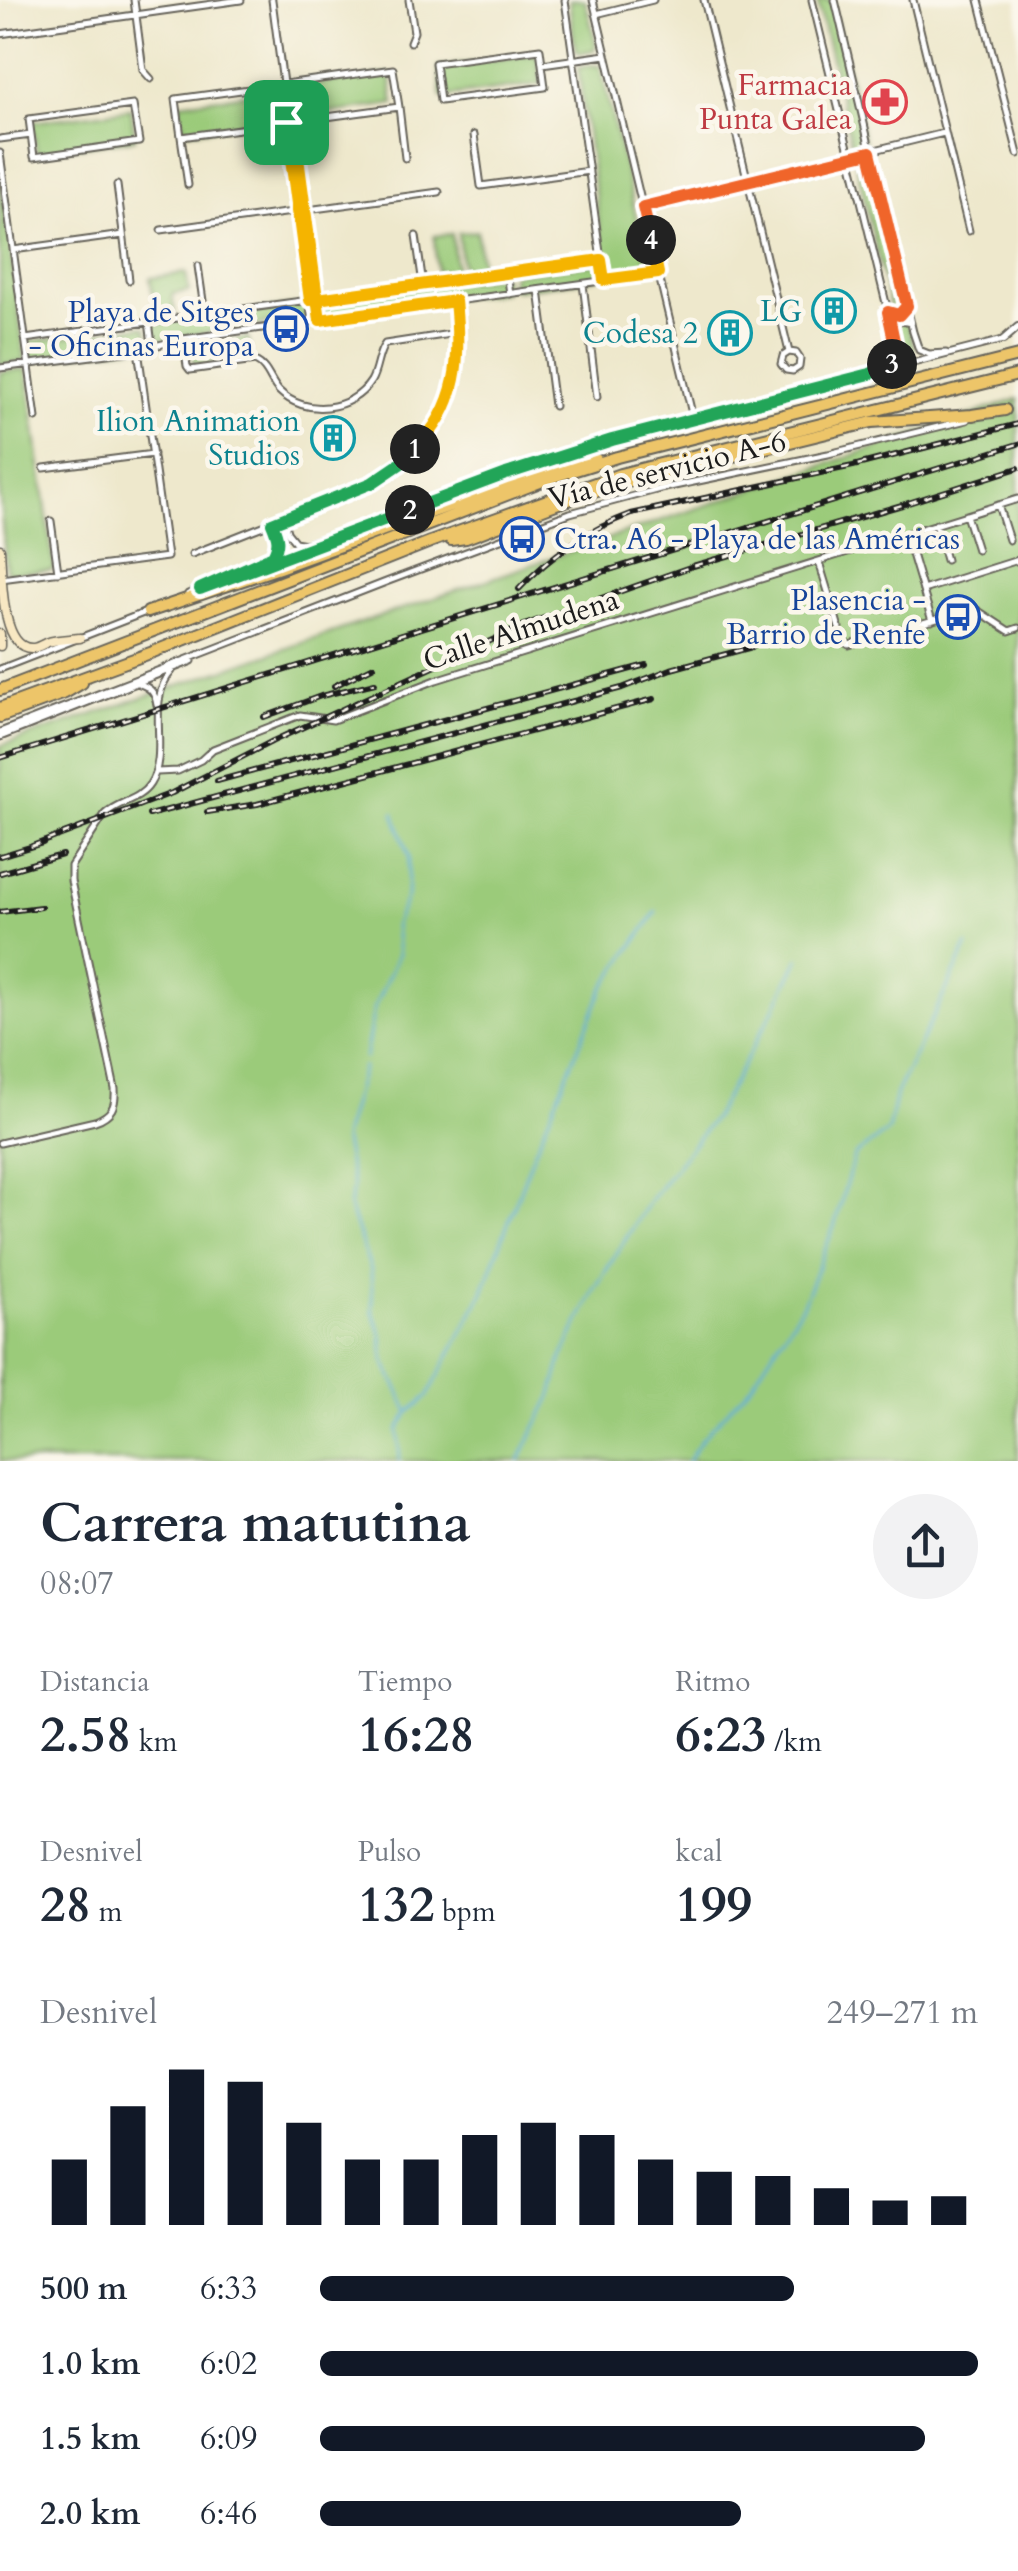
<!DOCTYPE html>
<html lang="es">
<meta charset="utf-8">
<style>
body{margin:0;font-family:Cardo,serif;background:#f2f2f3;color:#1f2937;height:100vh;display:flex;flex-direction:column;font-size:38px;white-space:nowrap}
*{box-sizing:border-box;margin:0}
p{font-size:32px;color:#747a83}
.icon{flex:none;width:55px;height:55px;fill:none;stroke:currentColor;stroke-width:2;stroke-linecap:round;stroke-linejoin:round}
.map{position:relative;height:1461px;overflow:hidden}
.details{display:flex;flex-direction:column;background:#fff;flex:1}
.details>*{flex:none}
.pin{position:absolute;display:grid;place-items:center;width:85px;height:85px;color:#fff;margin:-42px;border-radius:20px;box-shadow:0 5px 15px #0006}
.km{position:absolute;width:50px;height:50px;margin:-25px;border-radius:50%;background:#222;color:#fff;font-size:28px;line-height:50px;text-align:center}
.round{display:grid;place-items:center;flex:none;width:105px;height:105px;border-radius:52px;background:#f2f2f3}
.headline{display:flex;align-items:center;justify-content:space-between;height:170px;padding:0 40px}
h1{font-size:55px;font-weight:600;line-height:75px}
.figures{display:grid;grid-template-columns:repeat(3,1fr);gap:15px;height:170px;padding:10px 40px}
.figures div{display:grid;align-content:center}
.figures b{font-size:50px;font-weight:600}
.figures small{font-size:28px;font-weight:400}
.figures p{font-size:28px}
.chart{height:280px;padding:20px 40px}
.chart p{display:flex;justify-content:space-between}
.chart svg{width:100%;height:180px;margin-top:10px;stroke:#111827;stroke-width:6}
ul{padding:0 40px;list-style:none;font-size:32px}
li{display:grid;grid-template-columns:160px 120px 1fr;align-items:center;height:75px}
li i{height:25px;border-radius:12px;background:#111827}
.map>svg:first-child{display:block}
</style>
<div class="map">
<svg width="1018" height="1461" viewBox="0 0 1018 1461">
<rect width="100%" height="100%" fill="#fbf7ec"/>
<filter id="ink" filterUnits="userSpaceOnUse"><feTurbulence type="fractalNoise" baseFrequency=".01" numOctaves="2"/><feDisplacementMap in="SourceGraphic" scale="20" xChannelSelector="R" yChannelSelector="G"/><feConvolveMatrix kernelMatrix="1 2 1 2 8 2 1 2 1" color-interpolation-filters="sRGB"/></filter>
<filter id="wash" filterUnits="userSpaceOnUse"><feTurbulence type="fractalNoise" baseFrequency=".0048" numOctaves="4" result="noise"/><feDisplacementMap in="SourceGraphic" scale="40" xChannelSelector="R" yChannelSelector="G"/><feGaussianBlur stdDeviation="2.25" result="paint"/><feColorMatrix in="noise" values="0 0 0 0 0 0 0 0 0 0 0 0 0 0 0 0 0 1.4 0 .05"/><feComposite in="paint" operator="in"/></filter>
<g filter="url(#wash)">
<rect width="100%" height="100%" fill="#eee8cc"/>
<path fill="#9bcb7a" stroke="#5c744b" stroke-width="2.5" d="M569,0H585L596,44L594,50L580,53L575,49Z
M817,0H831L914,349L911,356L907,357L901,353Z
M537,54L541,84L442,97L438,67Z
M591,65L600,66L648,266L644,271L610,276L606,274L578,68Z
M390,74L394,104L301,117L300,115L303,100L297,87Z
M272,91L269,107L277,118L276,121L184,132L179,103Z
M131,109L135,139L37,153L32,122Z
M0,173L25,359L22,362L0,365Z
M477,231L481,267L462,269L458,233Z
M452,234L456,270L437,272L434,236Z
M597,263L599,265L600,275L598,278L515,290L512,288V274Z
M186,273L189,291L172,294L175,314L156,317L150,278Z
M501,276L504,277V292L326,316L323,313V301Z
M302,304L306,306V318L157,340L154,338L153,327L156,324Z
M143,326L147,328L149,342L145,346L35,360L31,358L29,344L32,341Z
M248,338L251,356L194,365L191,346Z
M24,369L27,370L54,568L51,570L9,573L6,569L0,499V372Z
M1018,399V1461H0V746Z"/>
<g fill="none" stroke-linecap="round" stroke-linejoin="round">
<path stroke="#60add9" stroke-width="2.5" d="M365,1058L374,1008L398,955L395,924L407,897L409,857L394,813
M363,1067L343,1137L353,1187L349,1207L371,1270L373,1312L382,1336L384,1360L409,1412L398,1430L400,1461
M409,1412L428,1396L482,1294L533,1155L603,989L656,912
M519,1461L552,1395L562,1358L594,1290L648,1203L715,1116L775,1007L799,958
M688,1461L702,1439L752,1384L803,1304L834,1227L854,1156L888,1131L896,1093L968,945"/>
</g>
</g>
<g filter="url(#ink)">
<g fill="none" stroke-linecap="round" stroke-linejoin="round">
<g stroke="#66635a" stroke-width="9">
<path id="minor" d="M134,0L143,70L151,79
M272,0L284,91
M409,0L414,32L410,42
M565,0L604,281
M593,0L693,418
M704,0L789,352L796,353L800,359L799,367L793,371L786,370L781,364L783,356L789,352
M812,0L894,336C897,355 900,360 882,369
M835,0L913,332L919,350L929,354L946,353
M913,0L969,231
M979,0L1018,154
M596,14L653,0
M0,34L241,0
M540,49L545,87L440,101L435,63Z
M542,64L606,55
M393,69L399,107L181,137L176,99Z
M274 104a13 13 0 1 1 26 0a13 13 0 1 1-26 0Z
M133,105L139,142L34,157L29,119Z
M399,107L405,158
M293,116L320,320
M284,117L312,321
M474,135L481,186L589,171
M181,137L188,185
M0,139L31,135
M0,153L36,418
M117,185L129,280
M643,207L944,133
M161,230L439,192
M416,236L423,284
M13,250L123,235
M198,266L205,315
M507,272L510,294
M583,284L597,397
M539,290L554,406
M888,312L899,315L906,307
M149,322L152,344
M892,328L901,321L911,323
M25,339L601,260
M183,339L187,366L190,370L255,361C268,367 270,382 279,391C305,417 352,411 371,381C378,369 377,354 385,344L457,333
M0,368L138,350L183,339L658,273
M44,468L153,454
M998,505L1009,540
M966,515L977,550
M283,517L287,532L295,542L306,544L328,537
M51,521L58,572
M936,524L946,560
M906,534L932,621
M192,554L372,483L400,464L423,441L445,410L455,378L459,355L455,301
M819,562L843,641L849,645L974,608L1009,631L1018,628
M253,565C277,555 284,549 273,523
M1,579L167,557L138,350
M923,590L1018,560
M188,594L506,474L612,440L1003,340
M0,669L146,612
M140,684C151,688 155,693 157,705
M0,732L386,582L570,513L660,489L828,454L967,420
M0,737L192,661
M157,772L178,771L201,760L213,749L300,715L333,720L436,680L1018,499
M0,1143L95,1121C112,1115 116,1106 115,1089L71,881V866L105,814C118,801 139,801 150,784C171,751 144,701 172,671"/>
</g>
<g stroke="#66635a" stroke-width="10">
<path id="tertiary" d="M1003,340L1018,327"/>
</g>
<g stroke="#66635a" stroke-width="11">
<path id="secondary" d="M0,549C2,572 0,651 33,648C37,648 45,643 48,642C58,639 70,639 80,638
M0,634V646"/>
</g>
<g stroke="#66635a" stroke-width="14">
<path id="motorway" d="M451,540L466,538L556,504L619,484L872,422L972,415L1005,410
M148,612L279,568L546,471L579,460L596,459
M0,690L553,477L617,457L1018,356
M0,708L153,652L430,542L620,474L1018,375
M0,717L65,693L82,683"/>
</g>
<use href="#minor" stroke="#fff" stroke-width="5"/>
<use href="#tertiary" stroke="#fff" stroke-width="6"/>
<use href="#secondary" stroke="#f8e8c3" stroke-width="8"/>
<use href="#motorway" stroke="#edc569" stroke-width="10"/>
<g stroke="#1c1c1c" stroke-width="6">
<path id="rail" d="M519,589C551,555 587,530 631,514L853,466L1018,424
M334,686L374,666
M264,717L321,696L375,683
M0,758L1018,444
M217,781L646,665
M207,812L257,804L654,699
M149,815L622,688L671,669L752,647
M32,846L172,793L273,741L527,624L693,566L902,505L1018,468
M0,856L43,843
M0,873L62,855
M0,912L41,907"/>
</g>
<use href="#rail" stroke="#fbf7ec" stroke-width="2.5" stroke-dasharray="8" stroke-linecap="butt"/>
</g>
</g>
<g fill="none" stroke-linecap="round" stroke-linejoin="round" filter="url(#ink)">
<g stroke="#fff" stroke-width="20">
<path id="split-1" d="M286,122L293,121L320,320L455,301C461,357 459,407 415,449"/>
</g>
<g stroke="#fff" stroke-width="20">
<path id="split-2" d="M410,510L200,589L273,556C280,543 278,537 272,523L372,483L400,464L415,449"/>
</g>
<g stroke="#fff" stroke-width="20">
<path id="split-3" d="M410,510L506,474L612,440L870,374L892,364"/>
</g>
<g stroke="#fff" stroke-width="20">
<path id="split-4" d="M651,240L643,207L870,152L907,306L899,315L888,312L897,355L892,364"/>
</g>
<g stroke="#fff" stroke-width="20">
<path id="split-5" d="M286,122L310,300L601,260L604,280L658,273L651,240"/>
</g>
<use href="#split-1" stroke="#f5b400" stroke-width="12"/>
<use href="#split-2" stroke="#22a559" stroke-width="12"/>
<use href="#split-3" stroke="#22a559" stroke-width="12"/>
<use href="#split-4" stroke="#f0652b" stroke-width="12"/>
<use href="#split-5" stroke="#f5b400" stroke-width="12"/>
</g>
<defs>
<g id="pharmacy-ring" transform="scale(2.25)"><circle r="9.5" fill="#fbf7ec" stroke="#e0444e" stroke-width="1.5"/><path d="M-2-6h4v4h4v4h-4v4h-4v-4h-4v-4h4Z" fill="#e0444e"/></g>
<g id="building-ring" transform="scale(2.25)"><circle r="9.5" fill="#fbf7ec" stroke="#0f9aa8" stroke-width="1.5"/><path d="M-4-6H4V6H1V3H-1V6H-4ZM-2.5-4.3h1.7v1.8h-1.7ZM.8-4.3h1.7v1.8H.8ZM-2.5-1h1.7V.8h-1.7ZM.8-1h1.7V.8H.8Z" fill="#0f9aa8"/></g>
<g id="bus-ring" transform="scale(2.25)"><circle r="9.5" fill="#fbf7ec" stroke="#1a4fb4" stroke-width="1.5"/><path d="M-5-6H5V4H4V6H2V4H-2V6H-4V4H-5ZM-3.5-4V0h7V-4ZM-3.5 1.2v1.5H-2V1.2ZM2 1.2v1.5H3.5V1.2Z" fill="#1a4fb4"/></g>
</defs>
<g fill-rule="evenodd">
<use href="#pharmacy-ring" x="885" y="102"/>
<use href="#building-ring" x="834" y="311"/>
<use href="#bus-ring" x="286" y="329"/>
<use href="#building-ring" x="730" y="333"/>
<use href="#building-ring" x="333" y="438"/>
<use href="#bus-ring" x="522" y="539"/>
<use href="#bus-ring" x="958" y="617"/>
</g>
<g text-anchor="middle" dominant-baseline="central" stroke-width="9" stroke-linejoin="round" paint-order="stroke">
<g font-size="30" fill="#be3a42" stroke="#fbf7ec" text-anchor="end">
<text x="852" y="85">Farmacia<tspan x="852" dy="34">Punta Galea</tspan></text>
</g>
<g font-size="30" fill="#0d838f" stroke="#fbf7ec" text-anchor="end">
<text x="802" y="311">LG</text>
<text x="698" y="333">Codesa 2</text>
<text x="300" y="421">Ilion Animation<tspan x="300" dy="34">Studios</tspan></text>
</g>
<g font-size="30" fill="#164399" stroke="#fbf7ec" text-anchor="end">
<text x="254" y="312">Playa de Sitges<tspan x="254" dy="34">- Oficinas Europa</tspan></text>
<text x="554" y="539" text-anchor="start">Ctra. A6 - Playa de las Américas</text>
<text x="926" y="600">Plasencia -<tspan x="926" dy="34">Barrio de Renfe</tspan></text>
</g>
<g font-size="30" fill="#1c1c1c" stroke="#fbf7ec">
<text transform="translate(667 470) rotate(-14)">Vía de servicio A-6</text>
<text transform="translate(521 630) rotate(-18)">Calle Almudena</text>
</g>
</g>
</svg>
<div class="pin" style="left:286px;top:122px;background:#1e9e55"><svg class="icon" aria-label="arrive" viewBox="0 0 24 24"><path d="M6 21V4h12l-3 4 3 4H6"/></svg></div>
<b class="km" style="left:415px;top:449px">1</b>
<b class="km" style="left:410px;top:510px">2</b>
<b class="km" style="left:892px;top:364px">3</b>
<b class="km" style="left:651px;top:240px">4</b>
</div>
<section class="details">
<div class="headline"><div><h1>Carrera matutina</h1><p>08:07</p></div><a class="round"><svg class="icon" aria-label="share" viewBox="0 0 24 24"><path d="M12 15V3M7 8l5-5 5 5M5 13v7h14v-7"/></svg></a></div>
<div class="figures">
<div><p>Distancia</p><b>2.58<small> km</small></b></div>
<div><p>Tiempo</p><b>16:28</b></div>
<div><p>Ritmo</p><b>6:23<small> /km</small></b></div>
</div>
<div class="figures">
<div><p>Desnivel</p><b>28<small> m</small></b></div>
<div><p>Pulso</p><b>132<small> bpm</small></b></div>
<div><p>kcal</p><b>199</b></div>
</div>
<div class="chart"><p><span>Desnivel</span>249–271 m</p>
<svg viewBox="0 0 160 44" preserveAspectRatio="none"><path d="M5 44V28M15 44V15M25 44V6M35 44V9M45 44V19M55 44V28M65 44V28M75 44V22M85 44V19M95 44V22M105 44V28M115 44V31M125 44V32M135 44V35M145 44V38M155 44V37"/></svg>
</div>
<ul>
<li><b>500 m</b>6:33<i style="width:72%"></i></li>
<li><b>1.0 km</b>6:02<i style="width:100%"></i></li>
<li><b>1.5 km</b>6:09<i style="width:92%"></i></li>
<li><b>2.0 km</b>6:46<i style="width:64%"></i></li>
</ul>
</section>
